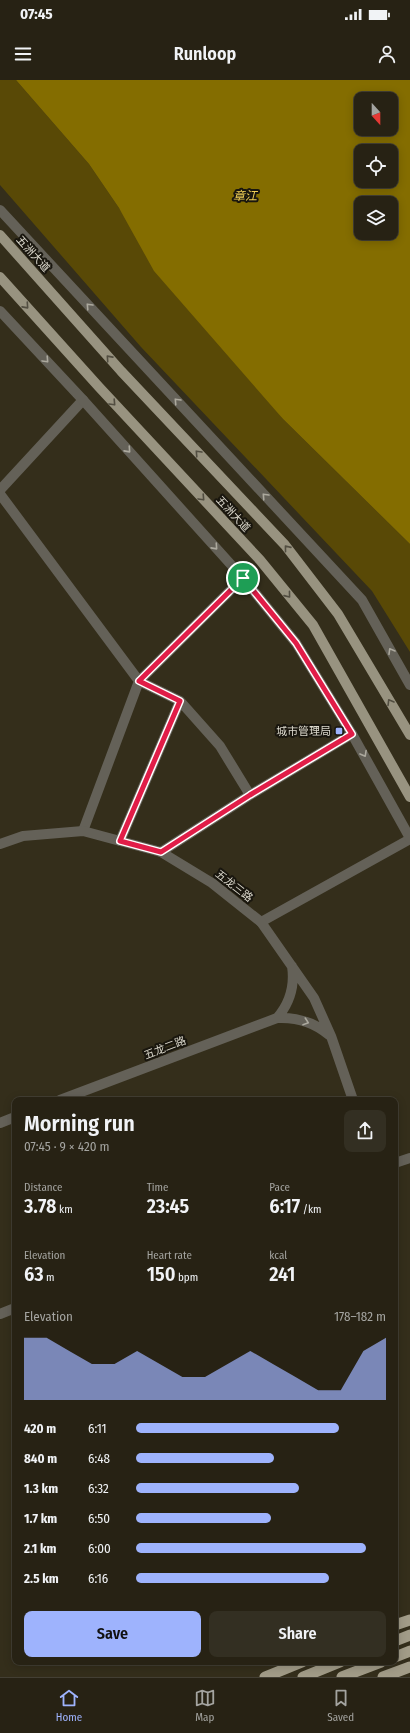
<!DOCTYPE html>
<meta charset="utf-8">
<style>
body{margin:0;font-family:"Fira Sans Condensed","Noto Sans SC",sans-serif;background:#332f22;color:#f1f3f6;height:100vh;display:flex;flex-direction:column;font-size:15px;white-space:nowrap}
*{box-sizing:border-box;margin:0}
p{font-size:13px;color:#a4a4a0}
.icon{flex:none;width:22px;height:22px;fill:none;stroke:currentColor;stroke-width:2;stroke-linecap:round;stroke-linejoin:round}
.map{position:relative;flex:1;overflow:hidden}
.side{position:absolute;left:12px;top:1017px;width:386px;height:568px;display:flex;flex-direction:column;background:#272214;border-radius:8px;box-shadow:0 2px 10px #0003,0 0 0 1px #433f34}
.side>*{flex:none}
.needle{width:26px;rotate:159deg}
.buttons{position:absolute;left:354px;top:12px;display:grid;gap:8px}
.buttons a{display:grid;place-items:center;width:44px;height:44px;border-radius:8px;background:#272214;box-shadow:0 2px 10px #0003,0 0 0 1px #433f34;font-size:20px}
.pin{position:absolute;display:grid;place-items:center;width:34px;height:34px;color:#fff;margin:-17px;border:2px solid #fff;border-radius:50%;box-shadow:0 1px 4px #0007}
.round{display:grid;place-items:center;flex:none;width:42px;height:42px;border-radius:8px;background:#332f22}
.overview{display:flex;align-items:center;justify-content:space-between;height:68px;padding:0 12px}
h1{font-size:22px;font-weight:600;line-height:30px}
.figures{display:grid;grid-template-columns:repeat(3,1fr);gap:6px;height:68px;padding:4px 12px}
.figures div{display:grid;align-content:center}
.figures b{font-size:20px;font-weight:600}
.figures small{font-size:11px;font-weight:400}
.figures p{font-size:11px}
.chart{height:112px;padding:8px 12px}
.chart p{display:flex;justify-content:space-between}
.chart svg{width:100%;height:72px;margin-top:4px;fill:#9eb3fd;opacity:.7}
.button{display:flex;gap:8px;margin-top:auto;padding:8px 12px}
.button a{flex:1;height:46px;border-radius:8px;background:#9eb3fd;color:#111;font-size:16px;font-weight:600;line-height:46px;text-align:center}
.button a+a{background:#332f22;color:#f1f3f6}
ul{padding:0 12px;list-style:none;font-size:13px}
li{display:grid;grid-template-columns:64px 48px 1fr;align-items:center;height:30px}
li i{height:10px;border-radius:5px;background:#9eb3fd}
.status{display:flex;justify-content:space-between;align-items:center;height:28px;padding:0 20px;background:#272214;direction:ltr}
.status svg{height:11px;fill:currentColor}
header{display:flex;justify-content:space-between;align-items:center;height:52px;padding:0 12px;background:#272214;font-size:18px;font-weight:600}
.dock{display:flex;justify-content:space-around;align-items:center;height:56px;border-top:1px solid #433f34;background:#272214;font-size:11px;color:#a4a4a0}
.dock a{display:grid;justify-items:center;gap:2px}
.dock .current{color:#9eb3fd}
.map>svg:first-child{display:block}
</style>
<div class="status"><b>07:45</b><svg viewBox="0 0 49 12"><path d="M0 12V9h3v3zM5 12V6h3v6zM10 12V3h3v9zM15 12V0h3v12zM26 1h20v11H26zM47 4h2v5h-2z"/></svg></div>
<header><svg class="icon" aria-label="menu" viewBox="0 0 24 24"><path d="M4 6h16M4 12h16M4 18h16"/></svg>Runloop<svg class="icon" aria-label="person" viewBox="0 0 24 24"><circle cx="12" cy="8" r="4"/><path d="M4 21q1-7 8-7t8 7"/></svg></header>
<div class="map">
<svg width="410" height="1597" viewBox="0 0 410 1597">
<rect width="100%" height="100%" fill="#342e1b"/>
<path fill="#594906" d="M0,0H16L89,84L119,128L283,339L410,464V572L372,511L141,267L0,105Z"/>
<path fill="#846d00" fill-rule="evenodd" d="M16,0H410V464L283,339L154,191L119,128L89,84ZM361,19H391V49H361ZM361,71H391V101H361ZM361,123H391V153H361Z"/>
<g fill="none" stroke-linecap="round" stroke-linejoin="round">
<path stroke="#646158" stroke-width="10" d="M0,410L83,320
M0,414L139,601L180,621L220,666L250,715
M83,751L139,601L243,498
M120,761L180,621
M161,772L250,715L352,654
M261,842L410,759"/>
<path stroke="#646158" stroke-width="10" d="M0,130L362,520L410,605
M0,231L83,320L243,498L296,563L352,654L410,758
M0,764L23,756L83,751L161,772L212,803L261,842L314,918L331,956L353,1020
M277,938C290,923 295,906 292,886
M60,1020L277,938C297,937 314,942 329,955
M0,1043L15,1037
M395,1083L410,1078
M0,1234L15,1228"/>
<path stroke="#989380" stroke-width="10" d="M0,155L121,291L285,465L338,534L410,655
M0,197L99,307L260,480L313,545L410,717"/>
<path stroke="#a29c88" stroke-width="11" d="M395,1545L410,1540
M395,1561L410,1555
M395,1577L410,1571
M265,1597L302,1582
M303,1597L340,1582
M342,1597L381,1582
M383,1597L410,1587"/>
</g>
<defs><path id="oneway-chevron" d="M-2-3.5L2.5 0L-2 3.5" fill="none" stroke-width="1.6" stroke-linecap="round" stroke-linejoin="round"/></defs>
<g stroke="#524e41">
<use href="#oneway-chevron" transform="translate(26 226) rotate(48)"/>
<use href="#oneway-chevron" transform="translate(109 278) rotate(-132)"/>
<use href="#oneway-chevron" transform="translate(113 323) rotate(47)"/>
<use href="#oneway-chevron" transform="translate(198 373) rotate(-133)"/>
<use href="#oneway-chevron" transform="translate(202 418) rotate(47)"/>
<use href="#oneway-chevron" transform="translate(287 468) rotate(-129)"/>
<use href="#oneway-chevron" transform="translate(288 515) rotate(51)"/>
<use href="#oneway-chevron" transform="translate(390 622) rotate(-121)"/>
</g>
<g stroke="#aca99e">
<use href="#oneway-chevron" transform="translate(89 226) rotate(-133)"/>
<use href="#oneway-chevron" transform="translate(46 280) rotate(47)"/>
<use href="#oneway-chevron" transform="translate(177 321) rotate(-133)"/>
<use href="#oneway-chevron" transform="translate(128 370) rotate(48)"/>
<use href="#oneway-chevron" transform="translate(265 416) rotate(-133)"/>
<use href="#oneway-chevron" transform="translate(215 467) rotate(48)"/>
<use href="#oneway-chevron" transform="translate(391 571) rotate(-120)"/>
<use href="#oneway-chevron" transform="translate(364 674) rotate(61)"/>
<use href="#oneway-chevron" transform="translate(306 942) rotate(19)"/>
</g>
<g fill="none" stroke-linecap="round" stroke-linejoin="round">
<g stroke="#fff" stroke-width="8">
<path id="route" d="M243,498L296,563L352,654L250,715L161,772L120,761L180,621L139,601Z"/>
</g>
<use href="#route" stroke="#e11d48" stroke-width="5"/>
</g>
<rect fill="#9eb3fd" stroke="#19160e" stroke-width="1.5" x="335" y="647" width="8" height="8" rx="2"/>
<g text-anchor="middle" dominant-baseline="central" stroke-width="4" stroke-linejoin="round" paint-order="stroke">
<g font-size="11" fill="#dcd9cd" stroke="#19160e">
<text transform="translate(33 174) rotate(48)">五洲大道</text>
<text transform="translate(233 434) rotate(47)">五洲大道</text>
<text transform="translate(234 806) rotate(38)">五龙三路</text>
<text transform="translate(165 968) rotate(-21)">五龙二路</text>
</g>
<g font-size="11" fill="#dcd9cd" stroke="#19160e" text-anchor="end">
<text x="331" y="651">城市管理局</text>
</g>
<g font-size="12" font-style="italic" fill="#eecd55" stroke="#19160e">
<text x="245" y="116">章江</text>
</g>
</g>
</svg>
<div class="buttons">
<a><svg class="needle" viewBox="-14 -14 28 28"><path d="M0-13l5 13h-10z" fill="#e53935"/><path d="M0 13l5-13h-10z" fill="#a4a4a0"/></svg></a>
<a><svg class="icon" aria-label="locate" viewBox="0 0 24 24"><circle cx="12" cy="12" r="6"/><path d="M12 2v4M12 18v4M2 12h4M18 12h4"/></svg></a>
<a><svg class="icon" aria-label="layers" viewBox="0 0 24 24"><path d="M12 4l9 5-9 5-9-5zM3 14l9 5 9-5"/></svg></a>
</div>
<div class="pin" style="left:243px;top:498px;background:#1e9e55"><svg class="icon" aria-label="arrive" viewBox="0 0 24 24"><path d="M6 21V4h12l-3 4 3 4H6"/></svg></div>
<section class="side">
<div class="overview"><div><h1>Morning run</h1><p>07:45 · 9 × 420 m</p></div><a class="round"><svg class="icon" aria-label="share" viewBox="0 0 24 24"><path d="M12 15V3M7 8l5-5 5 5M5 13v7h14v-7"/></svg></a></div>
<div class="figures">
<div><p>Distance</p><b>3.78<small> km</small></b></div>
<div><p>Time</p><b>23:45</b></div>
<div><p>Pace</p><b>6:17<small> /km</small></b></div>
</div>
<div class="figures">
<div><p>Elevation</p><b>63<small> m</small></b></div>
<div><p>Heart rate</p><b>150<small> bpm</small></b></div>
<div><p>kcal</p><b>241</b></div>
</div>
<div class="chart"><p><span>Elevation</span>178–182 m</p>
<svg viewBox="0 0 160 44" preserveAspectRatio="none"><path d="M0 44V6L10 6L20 14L30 22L40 22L50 14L60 22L70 30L80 30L90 22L100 14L110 22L120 30L130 38L140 38L150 14L160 6V44z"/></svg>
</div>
<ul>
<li><b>420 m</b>6:11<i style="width:81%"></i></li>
<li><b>840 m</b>6:48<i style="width:55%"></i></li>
<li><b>1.3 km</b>6:32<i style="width:65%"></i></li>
<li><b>1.7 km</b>6:50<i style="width:54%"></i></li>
<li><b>2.1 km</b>6:00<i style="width:92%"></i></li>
<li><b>2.5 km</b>6:16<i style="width:77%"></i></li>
</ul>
<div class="button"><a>Save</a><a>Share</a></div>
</section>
</div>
<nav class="dock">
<a class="current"><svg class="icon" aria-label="home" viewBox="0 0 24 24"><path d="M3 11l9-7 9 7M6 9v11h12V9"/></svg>Home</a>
<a><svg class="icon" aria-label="map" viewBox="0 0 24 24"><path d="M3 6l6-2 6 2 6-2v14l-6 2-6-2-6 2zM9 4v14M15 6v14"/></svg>Map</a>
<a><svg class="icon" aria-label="saved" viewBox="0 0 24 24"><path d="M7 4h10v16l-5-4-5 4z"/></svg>Saved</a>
</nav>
